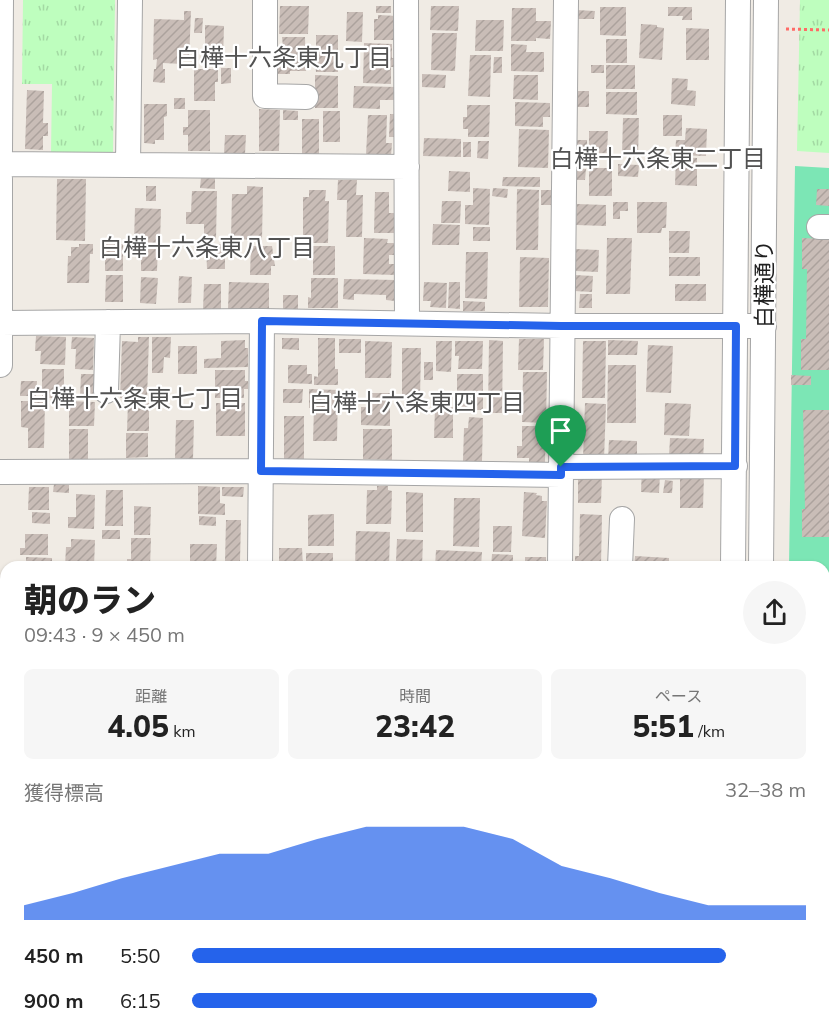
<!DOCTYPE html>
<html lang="ja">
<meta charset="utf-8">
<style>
body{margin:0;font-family:Mulish,"Noto Sans JP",sans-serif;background:#f6f6f6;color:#222;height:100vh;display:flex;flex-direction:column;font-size:22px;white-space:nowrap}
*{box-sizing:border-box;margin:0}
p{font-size:20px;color:#767676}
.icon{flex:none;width:33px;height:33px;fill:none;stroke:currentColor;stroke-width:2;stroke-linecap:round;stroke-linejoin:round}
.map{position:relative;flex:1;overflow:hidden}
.sheet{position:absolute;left:0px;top:561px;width:830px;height:474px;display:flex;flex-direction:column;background:#fff;border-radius:18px 18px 0 0;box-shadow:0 2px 4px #0004}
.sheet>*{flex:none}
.pin{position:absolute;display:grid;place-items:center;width:51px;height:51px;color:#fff;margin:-62px -26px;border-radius:50% 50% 50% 0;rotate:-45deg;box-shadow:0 0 6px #0007}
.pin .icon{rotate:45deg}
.round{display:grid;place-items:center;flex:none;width:63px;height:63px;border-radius:32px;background:#f6f6f6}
.head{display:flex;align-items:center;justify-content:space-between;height:102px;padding:0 24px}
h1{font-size:33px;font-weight:800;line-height:45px}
.figures{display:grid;grid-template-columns:repeat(3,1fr);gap:9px;height:102px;padding:6px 24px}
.figures div{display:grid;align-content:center;border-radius:9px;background:#f6f6f6;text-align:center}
.figures b{font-size:30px;font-weight:800}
.figures small{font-size:16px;font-weight:400}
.figures p{font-size:16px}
.chart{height:168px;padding:12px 24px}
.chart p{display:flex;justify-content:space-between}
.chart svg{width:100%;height:108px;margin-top:6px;fill:#2563eb;opacity:.7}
ul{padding:0 24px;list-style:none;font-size:20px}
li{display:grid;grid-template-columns:96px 72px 1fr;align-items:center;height:45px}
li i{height:15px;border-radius:8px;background:#2563eb}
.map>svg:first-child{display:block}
</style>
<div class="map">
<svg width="829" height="1035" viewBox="0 0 829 1035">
<defs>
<pattern id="park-tufts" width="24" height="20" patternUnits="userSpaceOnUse" patternTransform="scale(1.5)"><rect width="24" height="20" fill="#befebe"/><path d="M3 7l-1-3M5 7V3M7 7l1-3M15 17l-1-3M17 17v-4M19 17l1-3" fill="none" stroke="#a3d9a3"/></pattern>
<pattern id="building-hatch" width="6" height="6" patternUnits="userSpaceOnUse" patternTransform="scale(1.5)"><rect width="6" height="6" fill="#c9bdb7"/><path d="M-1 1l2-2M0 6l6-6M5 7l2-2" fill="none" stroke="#aca29d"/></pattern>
</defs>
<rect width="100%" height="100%" fill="#f0ebe4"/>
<path fill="url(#park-tufts)" d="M23,0H115L113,153H51L52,84H22Z
M800,0H829V153L797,151Z"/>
<path fill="#7ce6b5" d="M795,166L829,168V1035H783V1029H824V567H789Z"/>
<path fill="#e3e3e3" d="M30,1029H141V1035H30Z
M299,1029H384L383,1035H299Z"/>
<path fill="url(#building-hatch)" d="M280,6H309L308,34H279Z
M376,6H391V13H376Z
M431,6H459L458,31L430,30Z
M600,7H626V36L600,35Z
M668,7H692V20H682L683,16H668Z
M512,8H536V21H551L550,39L536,38V41H511Z
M576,10L595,11L594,19H576Z
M184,11H191L189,60H182V64L163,63V69H165V83L153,82L154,69H156L157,59L153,60L154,19L184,20Z
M347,12H363L362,42L346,41Z
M378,15L397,16V40H374V19H378Z
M195,18H203L202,33H194Z
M476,20H504L503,51H475Z
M641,24L657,25V27L664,28L662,60L639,58Z
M205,25L224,26L223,60H205Z
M686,28L709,29V60H686Z
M432,33H457L455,71L431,70Z
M316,35H338V72H316L315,60H311V51H316Z
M282,37H305L306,71H290V74H275V66H285Z
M606,39H627V63H606Z
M364,43L392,44V58H395V67H391V84L363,83Z
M511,44L527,45L526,52H544V72L511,71Z
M470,55H491L490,97L468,96Z
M494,57H502V73H493Z
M591,65H604V73H591Z
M606,65H635V89H606Z
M221,68H231V83L221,84Z
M194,69H218V82H215V101H194Z
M422,74L446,75L445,88L422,87Z
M315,75L338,76V108H315Z
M514,75H538V100L513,99Z
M672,78L688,79L687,90L696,91L695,106L671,104Z
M354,86L397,87V100H380V109L353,108Z
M27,90L44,91L43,123H48V136H43V150L25,149Z
M574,91H589V107H574Z
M606,92H637V115L606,114Z
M174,98H185V109H174Z
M515,102L550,103V117H543V127L515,126Z
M144,104H167V116L164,117V140H155V144L144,143Z
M467,105H490L489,137H468V129H463V117H467Z
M259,109L280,110L279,151H259Z
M188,110H210V151H188V135H183V127H188Z
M283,110L298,111V120H283Z
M323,111H340V142H323Z
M390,114H398L397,137H389Z
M368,115H387L386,143H392L391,156L366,155Z
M663,115H682V136H663Z
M623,118H639L638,156L622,155Z
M302,119H319V154H302Z
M686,128L707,129L706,156L675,155L676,140H685Z
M519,129L549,130L548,168L518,167Z
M589,131H608L607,153H589Z
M225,135H246L245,154H224Z
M424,138L461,139V157L423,156Z
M572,140H587V154H572Z
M478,141H489L488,159L477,158Z
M463,142H471V157H463Z
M676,157L697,158V186L675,185Z
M618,164L639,165L638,177L618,176Z
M589,168H612V196H589Z
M575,169H586L585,180H575Z
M449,171L470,172V192L448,191Z
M201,177L215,178V189L200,188Z
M503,177H540V187L502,186Z
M57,179H86L85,241L56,240Z
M338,180H357L356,195H363L362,237H346L347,200H337Z
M146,186H156V201H146Z
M247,186L263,187L262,240L231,239L232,194H247Z
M473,188L490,189L489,225L465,224V205H473Z
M493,188L508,189L507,198L492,196Z
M517,189L539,190L538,250H516Z
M817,189H829V206L816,205Z
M309,190H326L325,201H329L328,243H303V197H309Z
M541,190H551V205H541Z
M192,191H217L216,239H204V224H186V212H191Z
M375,192H389V213H396L395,233H374Z
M442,201H461L460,223H441Z
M613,202H628V211H620V219H613Z
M637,202H667L666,228H662L661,233H637Z
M577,204L606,205V226L576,225Z
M135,208L161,209L160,243L134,242Z
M433,224L460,225L459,245H432Z
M473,227H490V241H473Z
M669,231H690L689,253H669Z
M364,238L388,239L387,243H394V255H389V264H395V275L363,274Z
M607,238H632L630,294H606Z
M802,238L829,239V370H801V339H806L807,269H802Z
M79,244H93V254H90L89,283H67L68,256H71V247H79Z
M105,244H123V271H105Z
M206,244H225V269H207Z
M141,245L158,246L157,271H141Z
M251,246H272L275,266H271V275H250Z
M313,246H335V275H313Z
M575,249L599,250L598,272L575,271Z
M466,252H488L487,299L465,298Z
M520,257L549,258L548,307H519Z
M669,257H700V276H669Z
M106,275H123V302H105Z
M575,275L593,276L592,292L574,291Z
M179,276L192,277L191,303H178Z
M141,277L158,278L156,304L140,303Z
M311,278H338V308H308V297L311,298Z
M344,279L396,280L395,301L386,300V295L354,294V300L343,299Z
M229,282L269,283V309H228Z
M424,282L447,283L446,308L430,307L431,301H423Z
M449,282H460V309L448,308Z
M204,284H221V310H203Z
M675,284H706V301H675Z
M580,294H592V308H579Z
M283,295H298V310H283Z
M463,301L485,302V311H463Z
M36,336L66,337L65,365L40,364L41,351H35Z
M72,337L94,338L93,370L75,369L76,349H71Z
M138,337H149L147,399L120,398L122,341L138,342Z
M152,337H171L170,358L164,357L163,373H152Z
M282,338H299V350L282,349Z
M318,338H335V369H338V385H314V376L318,377Z
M339,339H361V353H339Z
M519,339H544L543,370H518Z
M245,340V348H248V367L204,368V359L221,358V341Z
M489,340L503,341L502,413H488Z
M608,340L638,341L637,355H608Z
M365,341L392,342L391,378H365Z
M436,341H452L451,372L436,371Z
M455,341H483L482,369H458L459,356H455Z
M583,341H606L605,398H582Z
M648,345L673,346L671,393L646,392Z
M178,346H197V374H178Z
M402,348H421L420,399H402Z
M424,362H433V380H424Z
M288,365H307V374H312V384L288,383Z
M608,365H636V423H607Z
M42,369H64V398H42Z
M215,370H245V381H248V389H244V398H215Z
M523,372H547L546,423L522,422Z
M81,374H94V389L97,390V398L80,397Z
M457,374H483V410H457Z
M791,375L811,376V385H791Z
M21,381H37L36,396H20Z
M283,389H303L302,403H283Z
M309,389L338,390L337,441H313L314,408H309Z
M367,393H390V426L361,425V407H367Z
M21,401H45L44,448H28V428L21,427Z
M69,401L95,402L94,426H69Z
M128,402L149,403V431H127Z
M216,403H245V436H216Z
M585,403L606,404L604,460L583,459Z
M665,403L691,404L689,436L664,435Z
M435,407H453V438H434Z
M803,410H829V537H802V509H805Z
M284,416H304V462H284Z
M469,417L483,418L482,461H463L464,428H468Z
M176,420H194L193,459L175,458Z
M522,426H546L545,462H529V458H517V446H522Z
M69,429H88V459H69Z
M363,429H392V460L363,459Z
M126,433H148V457L126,458Z
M670,438L704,439L703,462L669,456Z
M609,440L637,441V460L608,459Z
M642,466L660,474L659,493L641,492Z
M680,474L704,475L703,508H680Z
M578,476H602L601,503H578Z
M665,480L673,481L672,493H663Z
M54,484L69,485V493L53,492Z
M198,486L220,487V503L225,504V515L198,514Z
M377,486H388V490L392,491L391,524H366L367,490H377Z
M29,487H49V510H28Z
M222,487H244L243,497L222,496Z
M106,490H123V526H105Z
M406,492L423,493V532H406Z
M524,492L537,493L536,495L542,496V501H547L545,538L522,536Z
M76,494L95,495L94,529L68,528V517H76Z
M454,498H480L479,547L453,546Z
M134,506L151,507L150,535H134Z
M32,512L50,513V524L32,523Z
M334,514V546H308V515Z
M580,514L602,515L601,566L575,565V556H579Z
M199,516L216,517V526L199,525Z
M226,520H241L240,561H225Z
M493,526H512L511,552H493Z
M102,530H120V539H102Z
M356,531L390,532L389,567H355Z
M25,534H48V555H20V548H25Z
M131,538H151L150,567H127V559H131Z
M71,539L95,540L94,567H65L66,547H71Z
M397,539L423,540L422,567H401V561H396Z
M190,544H217L216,567H190Z
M279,548H302L303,567H279Z
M436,550L482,552L481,567H435Z
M306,553H333V567H306Z
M492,554L513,555V567H491Z
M635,556L669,558V562L675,563V567H634Z
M26,557L52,558V567H26Z
M525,557H546V567H525Z
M824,688H829V820L824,819Z
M146,1029H253V1035H146Z"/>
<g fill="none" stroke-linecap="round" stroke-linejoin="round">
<g stroke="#a6a6a6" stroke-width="26">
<path id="minor" d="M265,0V96L306,97
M406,0L407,323
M0,151L1,0
M0,164L407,167
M128,165L130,0
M0,179V365
M819,227H829
M0,323L262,321L562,326H764
M106,391L108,322
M561,467L735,466
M0,472L261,471L561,475
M260,567L262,321
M560,567L566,0
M620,567L622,519
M733,567L738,0
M761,567L766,0
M0,634H6
M0,812H6
M0,977H6
M824,979L829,978
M730,1035V1029
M759,1035V1029"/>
</g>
<path stroke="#ff6b66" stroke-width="3" stroke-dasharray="3 3" stroke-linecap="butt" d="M786,29L829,30"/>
<use href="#minor" stroke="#fff" stroke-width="24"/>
</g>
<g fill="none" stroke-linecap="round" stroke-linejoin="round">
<g stroke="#fff" stroke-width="12">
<path id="route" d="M262,321L561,326H736L735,466L561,467V475L261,471Z"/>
</g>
<use href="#route" stroke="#2563eb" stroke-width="8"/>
</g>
<g text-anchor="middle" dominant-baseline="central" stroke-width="4.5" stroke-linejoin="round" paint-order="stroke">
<g font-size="22" fill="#1f1f1f" stroke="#fff">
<text transform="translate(764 284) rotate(-90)">白樺通り</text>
</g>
<g font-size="24" fill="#525252" stroke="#fff">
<text x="284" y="57">白樺十六条東九丁目</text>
<text x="658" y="158">白樺十六条東二丁目</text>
<text x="207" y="247">白樺十六条東八丁目</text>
<text x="135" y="398">白樺十六条東七丁目</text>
<text x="417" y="402">白樺十六条東四丁目</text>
</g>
</g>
</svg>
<div class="pin" style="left:561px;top:467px;background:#1e9e55"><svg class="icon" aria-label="arrive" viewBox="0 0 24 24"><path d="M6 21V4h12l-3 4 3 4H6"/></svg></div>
<section class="sheet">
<div class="head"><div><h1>朝のラン</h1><p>09:43 · 9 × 450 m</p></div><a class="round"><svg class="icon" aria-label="share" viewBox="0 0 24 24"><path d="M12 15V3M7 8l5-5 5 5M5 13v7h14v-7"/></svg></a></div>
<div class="figures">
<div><p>距離</p><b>4.05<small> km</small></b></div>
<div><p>時間</p><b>23:42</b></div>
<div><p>ペース</p><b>5:51<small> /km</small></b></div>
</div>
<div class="chart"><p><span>獲得標高</span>32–38 m</p>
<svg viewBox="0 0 160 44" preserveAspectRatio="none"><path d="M0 44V38L10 33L20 27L30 22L40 17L50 17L60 11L70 6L80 6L90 6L100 11L110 22L120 27L130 33L140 38L150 38L160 38V44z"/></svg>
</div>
<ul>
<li><b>450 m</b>5:50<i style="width:87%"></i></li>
<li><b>900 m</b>6:15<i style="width:66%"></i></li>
</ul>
</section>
</div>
